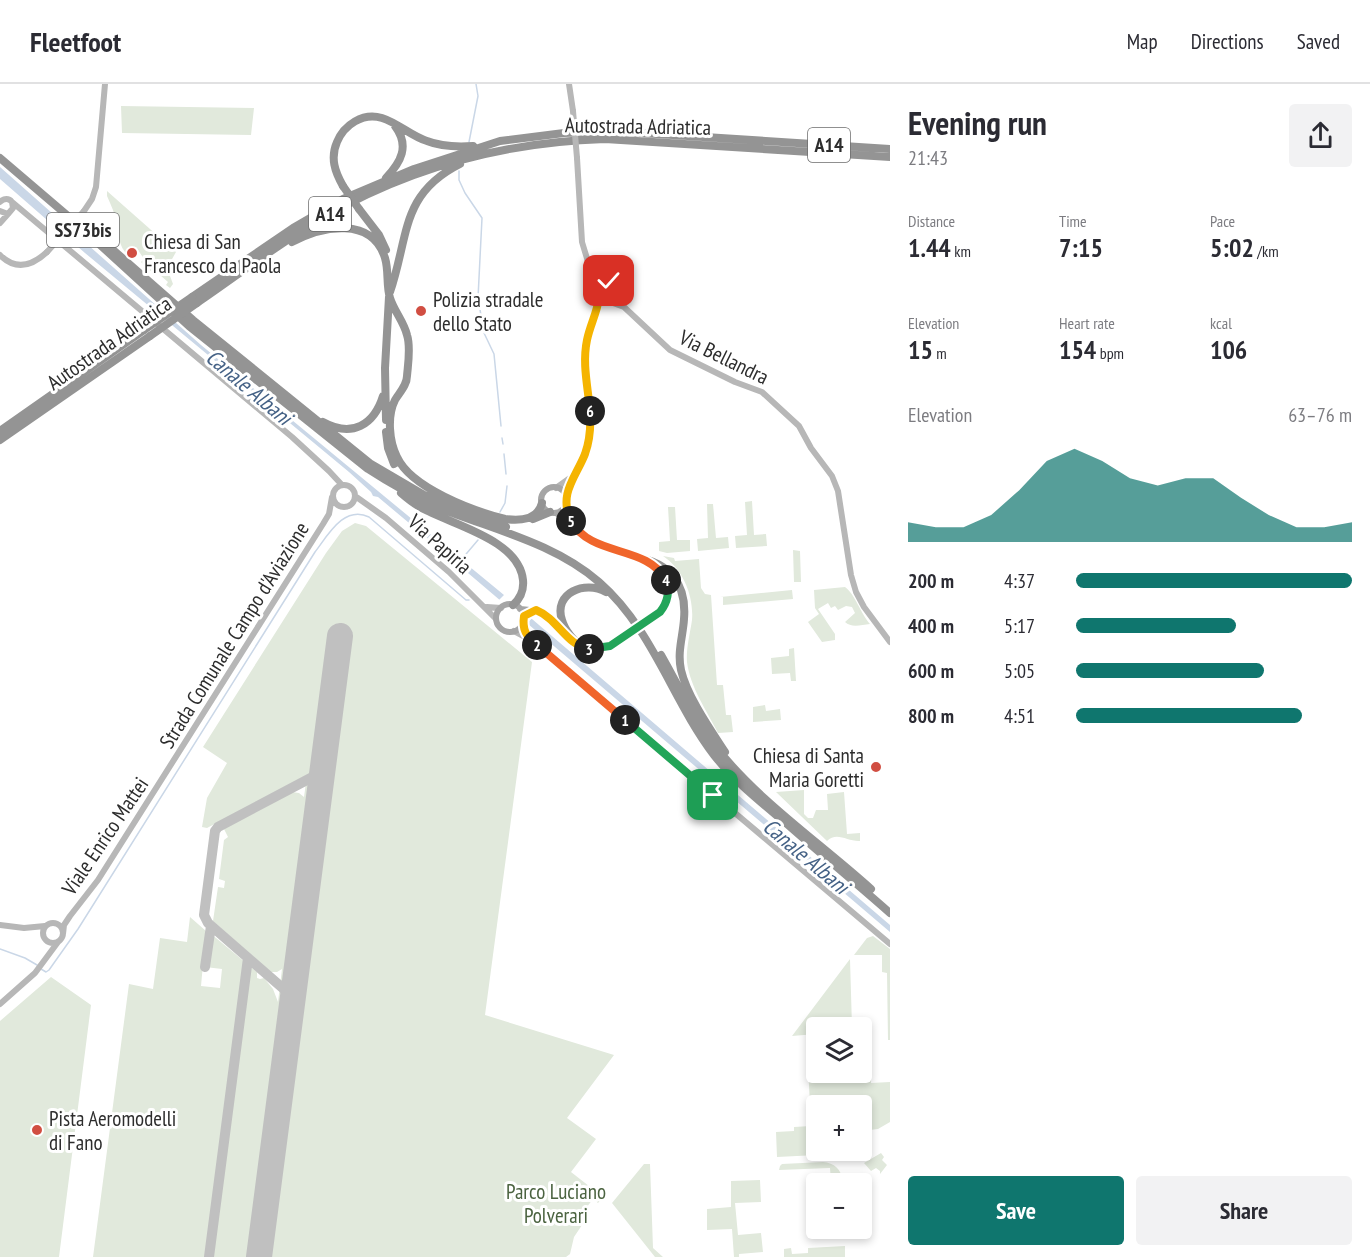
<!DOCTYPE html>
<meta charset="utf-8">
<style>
body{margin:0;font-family:"PT Sans Narrow",sans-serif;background:#f2f2f3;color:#2b2b33;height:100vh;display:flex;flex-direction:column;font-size:22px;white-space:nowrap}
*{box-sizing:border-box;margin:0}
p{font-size:20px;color:#7c7c81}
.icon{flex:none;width:33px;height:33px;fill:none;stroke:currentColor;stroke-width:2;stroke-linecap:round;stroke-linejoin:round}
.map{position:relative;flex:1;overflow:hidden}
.drawer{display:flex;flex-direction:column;background:#fff;width:480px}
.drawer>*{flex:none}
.fabs{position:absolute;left:806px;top:933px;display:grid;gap:12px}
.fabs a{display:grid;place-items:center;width:66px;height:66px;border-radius:6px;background:#fff;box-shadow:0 3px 9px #0003;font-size:30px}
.pin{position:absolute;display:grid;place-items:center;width:51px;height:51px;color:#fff;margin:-26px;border-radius:12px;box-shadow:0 3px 9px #0006}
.km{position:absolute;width:30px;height:30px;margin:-15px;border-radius:50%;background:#222;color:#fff;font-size:16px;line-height:30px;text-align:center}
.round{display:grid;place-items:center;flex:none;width:63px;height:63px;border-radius:6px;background:#f2f2f3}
.head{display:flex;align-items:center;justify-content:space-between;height:102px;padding:0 18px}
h1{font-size:33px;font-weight:800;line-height:45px}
.figures{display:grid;grid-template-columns:repeat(3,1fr);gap:9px;height:102px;padding:6px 18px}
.figures div{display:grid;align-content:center}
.figures b{font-size:26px;font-weight:800}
.figures small{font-size:16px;font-weight:400}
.figures p{font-size:16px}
.chart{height:168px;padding:12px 18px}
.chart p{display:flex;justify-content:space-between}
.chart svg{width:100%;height:108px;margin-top:6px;fill:#0f766e;opacity:.7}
.button{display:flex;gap:12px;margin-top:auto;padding:12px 18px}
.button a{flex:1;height:69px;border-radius:6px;background:#0f766e;color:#fff;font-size:24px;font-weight:800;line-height:69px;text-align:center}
.button a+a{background:#f2f2f3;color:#2b2b33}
ul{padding:0 18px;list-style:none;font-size:20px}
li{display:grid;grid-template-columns:96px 72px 1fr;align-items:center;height:45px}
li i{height:15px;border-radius:8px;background:#0f766e}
header{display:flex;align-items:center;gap:36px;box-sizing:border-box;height:84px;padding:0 30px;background:#fff;border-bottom:2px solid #e1e1e2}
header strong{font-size:28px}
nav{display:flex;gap:33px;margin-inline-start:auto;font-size:21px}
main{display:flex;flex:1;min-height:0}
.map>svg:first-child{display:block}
</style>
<header>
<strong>Fleetfoot</strong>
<nav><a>Map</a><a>Directions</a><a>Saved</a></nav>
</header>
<main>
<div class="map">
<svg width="890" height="1173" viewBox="0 0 890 1173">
<rect width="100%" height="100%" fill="#fff"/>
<path fill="#e1e9dc" d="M121,22L254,24L251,51L122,49Z
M107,107L176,168L167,184L173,200L170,204L166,201L168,198L153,185L150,187L141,178L144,175L136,163L128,171C118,162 119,151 117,139C115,130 111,121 107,112Z
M752,417L754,451L766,450L767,462L736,464L735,452L747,451L745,418Z
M707,420H713L716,454L728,453L729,464L698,467L697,455L708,454Z
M668,423H675L677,456H690V467L667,469L659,467V458L670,457Z
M355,439L366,442L532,578L485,931L614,971L567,1034L596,1055L571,1088L603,1113L598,1119L593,1115L583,1128L588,1132L574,1153L570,1170L566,1173H93L129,900L153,905L160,854L187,858L190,833L206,847L201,902L220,904L222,885L205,883L210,849L257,888V894L260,895L264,894L273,905L278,918L282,885L277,888H271L213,837L218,803L224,804L225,797L219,795L224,756L228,753L224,745L292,708L299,709L304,713L307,691L207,744L202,743L207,714L227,679L203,663L326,469L342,447Z
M793,466L800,467L801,498H794Z
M663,472L674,474L675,477L699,475L701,504L705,510L711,511L717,601H723L726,631H731L733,648L718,649C707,627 690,603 687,578C686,564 690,550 692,536C694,512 683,485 663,472Z
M845,503C855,510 861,530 870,540C861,541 851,544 845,538L855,529L852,523L846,522L838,526L835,522L831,524L828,519L818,525L835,550V556L822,558L808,538L819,530L815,524L814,506Z
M792,506L793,515L723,521V513H720Z
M794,564L796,597H791L790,589L772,590L771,574L789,572V565Z
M765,621L766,627L780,625L781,636L753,638V623Z
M804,706V730L808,734H813L816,726H828L827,710L844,708L847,750L860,749V757C848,758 837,747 827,757L776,708Z
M873,852L890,865V956H888L887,889L882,888V871H854L867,854Z
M850,875L852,943L816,944V950L792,952Z
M51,893L91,921L59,1173H0V937Z
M870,978L871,999L890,998V1038L878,1045L861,1047V1022H816V1066L856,1067L852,1075L817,1071L777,1073L776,1048L794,1047V1043L811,1042L808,981H816V988H861V979Z
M881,1069L884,1073L882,1076L887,1081L880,1090V1087L876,1084L871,1087L864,1079Z
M823,1078C834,1079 842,1085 842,1097H831L830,1084L779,1086L780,1082L782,1080Z
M644,1080H650L653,1164L663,1173H655L612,1119Z
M760,1096L761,1118L735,1119L738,1151L761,1149L763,1168L739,1170V1173H734L732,1145L707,1146V1125L731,1123V1097Z
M845,1162V1173H784V1165L791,1164L792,1170L808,1169V1164Z"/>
<path fill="#cad7e7" d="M0,83L201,261L504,511L890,841V848L421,449L378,413L373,412L371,408L349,388L85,169L0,95Z"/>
<path fill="#fff" d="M506,509L533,533L525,542L497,518Z"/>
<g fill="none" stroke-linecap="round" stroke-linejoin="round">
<path stroke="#cad7e7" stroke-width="1.5" d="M469,58L478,12L476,0
M459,87V96L465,109L482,134L478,214L484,249L494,270L501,342
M502,354L503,360
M504,370L506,390
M500,428L505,419L507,402
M461,476L478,456
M0,865L25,874L37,881
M41,885L46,888L49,886L78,845L315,468C328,451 344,421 369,433L466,516H469"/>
<path stroke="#c0c0c0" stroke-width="10" d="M205,883L211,842
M293,913L208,839L204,831L215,747L218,743L322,688
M209,1173L248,874"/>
<path stroke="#c0c0c0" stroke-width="26" d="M259,1173L340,552"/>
<path stroke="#b7b7b7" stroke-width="6" d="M569,0L573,27
M577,74L582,158L589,181L599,204
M0,118C4,114 9,114 12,118L13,124L8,130L0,127
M12,118L292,353L329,387L342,401
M84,127L92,115L96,103L105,0
M0,139L8,130
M0,171C16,187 32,182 47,168
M598 208a11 11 0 1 1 22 0a11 11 0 1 1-22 0Z
M613,219L624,223L670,266L735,298L762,308L799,342L811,364L832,392L838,407L851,491L856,508L864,523L890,558
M333 412a11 11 0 1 1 22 0a11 11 0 1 1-22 0Z
M556,404L570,394
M566,411C571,390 587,373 590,351C594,326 584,302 584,277C585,254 596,236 599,214
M355,412L386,434L449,488L496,535
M487,523L501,524
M522,540L529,554
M514,547L529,555L890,860
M43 849a10 10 0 1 1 20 0a10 10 0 1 1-20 0Z
M0,841L24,844L45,842
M63,850L64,841L70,832L98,796L323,440L329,430L332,413
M0,920L35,889L58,858"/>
<path stroke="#a5a5a5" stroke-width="6" d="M541 416a13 13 0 1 1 26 0a13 13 0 1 1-26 0Z
M556,429L573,440L591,457L640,475
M649,479C675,495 673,518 649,535
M496 534a14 14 0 1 1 28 0a14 14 0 1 1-28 0Z
M520,525C547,526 552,536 569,554
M579,562C600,571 616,558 632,547"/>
<path stroke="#949494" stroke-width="8" d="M0,74L75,138L189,242L368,385C391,400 414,413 440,424C494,446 554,459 599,498C653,545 672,616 714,671C735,698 761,718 787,740C821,770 856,799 890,829
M386,94C401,78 410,62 395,42
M343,102C335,88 330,74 337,58C344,41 363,28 382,34C398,39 411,52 427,57C442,63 458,63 473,62
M359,125L379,151L386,166
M292,158C322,142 372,132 385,174C389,187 386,201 390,214C394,227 404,238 407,251C411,263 408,280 407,292C407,301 400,308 395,316C387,332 389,357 397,373C411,404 473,427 505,435C519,437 538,436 542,419
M112,165L193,236L371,380L424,411L506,443
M390,208C409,153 400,110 460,80
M192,213L293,144L343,115L414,85L500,57L564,49L611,47L890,65
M197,219C238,191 278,160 322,134C408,84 505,58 605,55L890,73
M386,336L385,284L389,213
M323,338C352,354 374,341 383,312
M0,347L144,246
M386,348L388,364L394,380
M0,356L150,252
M401,409C409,416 418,423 428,427C457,442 519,457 523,496C524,506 521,514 513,521
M533,435L550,428
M636,473C669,479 687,499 684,535C683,552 677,568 681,586C687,612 710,645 725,668
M582,564C574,556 565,547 562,536C553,509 585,496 606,508
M661,571C678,601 694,634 715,662C758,717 819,758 871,805"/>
<path stroke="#b7b7b7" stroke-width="6" d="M573,27L577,74
M47,168L84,127"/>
<path stroke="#a5a5a5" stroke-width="6" d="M632,547L649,535"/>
<path stroke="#949494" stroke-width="8" d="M343,102L359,125
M144,246L192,213
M150,252L197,219"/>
</g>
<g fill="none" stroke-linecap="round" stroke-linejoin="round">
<g stroke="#fff" stroke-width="12">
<path id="split-1" d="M625,636L713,711"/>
</g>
<g stroke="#fff" stroke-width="12">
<path id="split-2" d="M537,561L625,636"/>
</g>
<g stroke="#fff" stroke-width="12">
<path id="split-3" d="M537,561C526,552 522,546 524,532L536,526C558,535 566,561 589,565"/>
</g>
<g stroke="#fff" stroke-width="12">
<path id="split-4" d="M589,565L610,562L660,528C668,518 670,508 666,496"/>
</g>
<g stroke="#fff" stroke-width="12">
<path id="split-5" d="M571,437C592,474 646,460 666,496"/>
</g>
<g stroke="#fff" stroke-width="12">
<path id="split-6" d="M571,437C558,410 576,393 585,370C590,356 591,342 590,327"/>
</g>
<g stroke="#fff" stroke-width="12">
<path id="split-7" d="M590,327C588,303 582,280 587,256C590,241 597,229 599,214"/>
</g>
<g stroke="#fff" stroke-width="12">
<path id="split-8" d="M599,214V204L603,199L609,197"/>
</g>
<use href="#split-1" stroke="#22a559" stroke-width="8"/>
<use href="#split-2" stroke="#f0652b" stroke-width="8"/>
<use href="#split-3" stroke="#f5b400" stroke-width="8"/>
<use href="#split-4" stroke="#22a559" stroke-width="8"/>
<use href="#split-5" stroke="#f0652b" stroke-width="8"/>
<use href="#split-6" stroke="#f5b400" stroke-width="8"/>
<use href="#split-7" stroke="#f5b400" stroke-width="8"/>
<use href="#split-8" stroke="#22a559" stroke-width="8"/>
</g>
<g fill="#d14e42" stroke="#fff" stroke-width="2">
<circle cx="132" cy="169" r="6"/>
<circle cx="421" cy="227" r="6"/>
<circle cx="876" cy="683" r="6"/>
<circle cx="37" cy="1046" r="6"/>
</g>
<g text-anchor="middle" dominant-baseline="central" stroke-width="6" stroke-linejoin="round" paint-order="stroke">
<g fill="#fff" stroke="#6c6c6c" stroke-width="1.5">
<rect x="808" y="44" width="42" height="34" rx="4.5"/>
<rect x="309" y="113" width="42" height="34" rx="4.5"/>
<rect x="47" y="129" width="72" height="34" rx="4.5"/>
</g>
<g font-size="20" font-weight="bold" fill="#2d2d2d">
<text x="829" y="61">A14</text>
<text x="330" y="130">A14</text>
<text x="83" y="146">SS73bis</text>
</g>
<g font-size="21" fill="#2d2d2d" stroke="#fff">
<text transform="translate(638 42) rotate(1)">Autostrada Adriatica</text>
<text transform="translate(109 259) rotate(-35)">Autostrada Adriatica</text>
<text transform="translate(724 273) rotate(26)">Via Bellandra</text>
<text transform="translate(440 460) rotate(42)">Via Papiria</text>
<text transform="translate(234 551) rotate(-58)">Strada Comunale Campo d'Aviazione</text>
<text transform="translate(105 752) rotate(-56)">Viale Enrico Mattei</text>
</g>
<g font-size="21" fill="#2d2d2d" stroke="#fff" text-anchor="start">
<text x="144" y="157">Chiesa di San<tspan x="144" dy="24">Francesco da Paola</tspan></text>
<text x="433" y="215">Polizia stradale<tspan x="433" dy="24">dello Stato</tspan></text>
<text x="864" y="671" text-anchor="end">Chiesa di Santa<tspan x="864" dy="24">Maria Goretti</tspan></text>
<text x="49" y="1034">Pista Aeromodelli<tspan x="49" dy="24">di Fano</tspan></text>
</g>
<g font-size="21" fill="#4b6340" stroke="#fff">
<text x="556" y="1107">Parco Luciano<tspan x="556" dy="24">Polverari</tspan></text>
</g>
<g font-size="22" font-style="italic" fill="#456286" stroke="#fff">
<text transform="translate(249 303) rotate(40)">Canale Albani</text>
<text transform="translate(806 772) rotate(40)">Canale Albani</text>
</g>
</g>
</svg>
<div class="fabs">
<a><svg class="icon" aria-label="layers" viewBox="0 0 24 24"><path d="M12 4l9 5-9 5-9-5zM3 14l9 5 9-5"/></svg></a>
<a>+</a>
<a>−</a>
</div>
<div class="pin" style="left:713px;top:711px;background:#1e9e55"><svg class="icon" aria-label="arrive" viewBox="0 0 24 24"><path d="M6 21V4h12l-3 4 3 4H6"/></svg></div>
<div class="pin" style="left:609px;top:197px;background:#d93025"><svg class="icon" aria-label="check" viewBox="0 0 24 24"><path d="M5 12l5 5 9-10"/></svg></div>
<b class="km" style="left:625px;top:636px">1</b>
<b class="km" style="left:537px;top:561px">2</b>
<b class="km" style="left:589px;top:565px">3</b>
<b class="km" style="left:666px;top:496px">4</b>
<b class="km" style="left:571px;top:437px">5</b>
<b class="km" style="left:590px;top:327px">6</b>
</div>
<section class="drawer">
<div class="head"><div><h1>Evening run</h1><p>21:43</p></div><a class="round"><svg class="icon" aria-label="share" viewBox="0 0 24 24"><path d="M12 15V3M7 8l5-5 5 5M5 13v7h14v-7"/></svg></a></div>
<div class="figures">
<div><p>Distance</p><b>1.44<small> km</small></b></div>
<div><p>Time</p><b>7:15</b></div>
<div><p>Pace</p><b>5:02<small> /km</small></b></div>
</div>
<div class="figures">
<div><p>Elevation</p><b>15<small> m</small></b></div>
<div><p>Heart rate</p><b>154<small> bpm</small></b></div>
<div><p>kcal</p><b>106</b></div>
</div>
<div class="chart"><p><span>Elevation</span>63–76 m</p>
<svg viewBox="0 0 160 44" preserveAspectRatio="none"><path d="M0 44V36L10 38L20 38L30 33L40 23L50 11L60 6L70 11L80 18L90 21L100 18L110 18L120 26L130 33L140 38L150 38L160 36V44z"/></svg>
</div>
<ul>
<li><b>200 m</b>4:37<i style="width:100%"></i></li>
<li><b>400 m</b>5:17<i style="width:58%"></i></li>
<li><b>600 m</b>5:05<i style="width:68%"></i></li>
<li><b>800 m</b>4:51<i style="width:82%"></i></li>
</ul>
<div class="button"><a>Save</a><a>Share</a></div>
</section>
</main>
